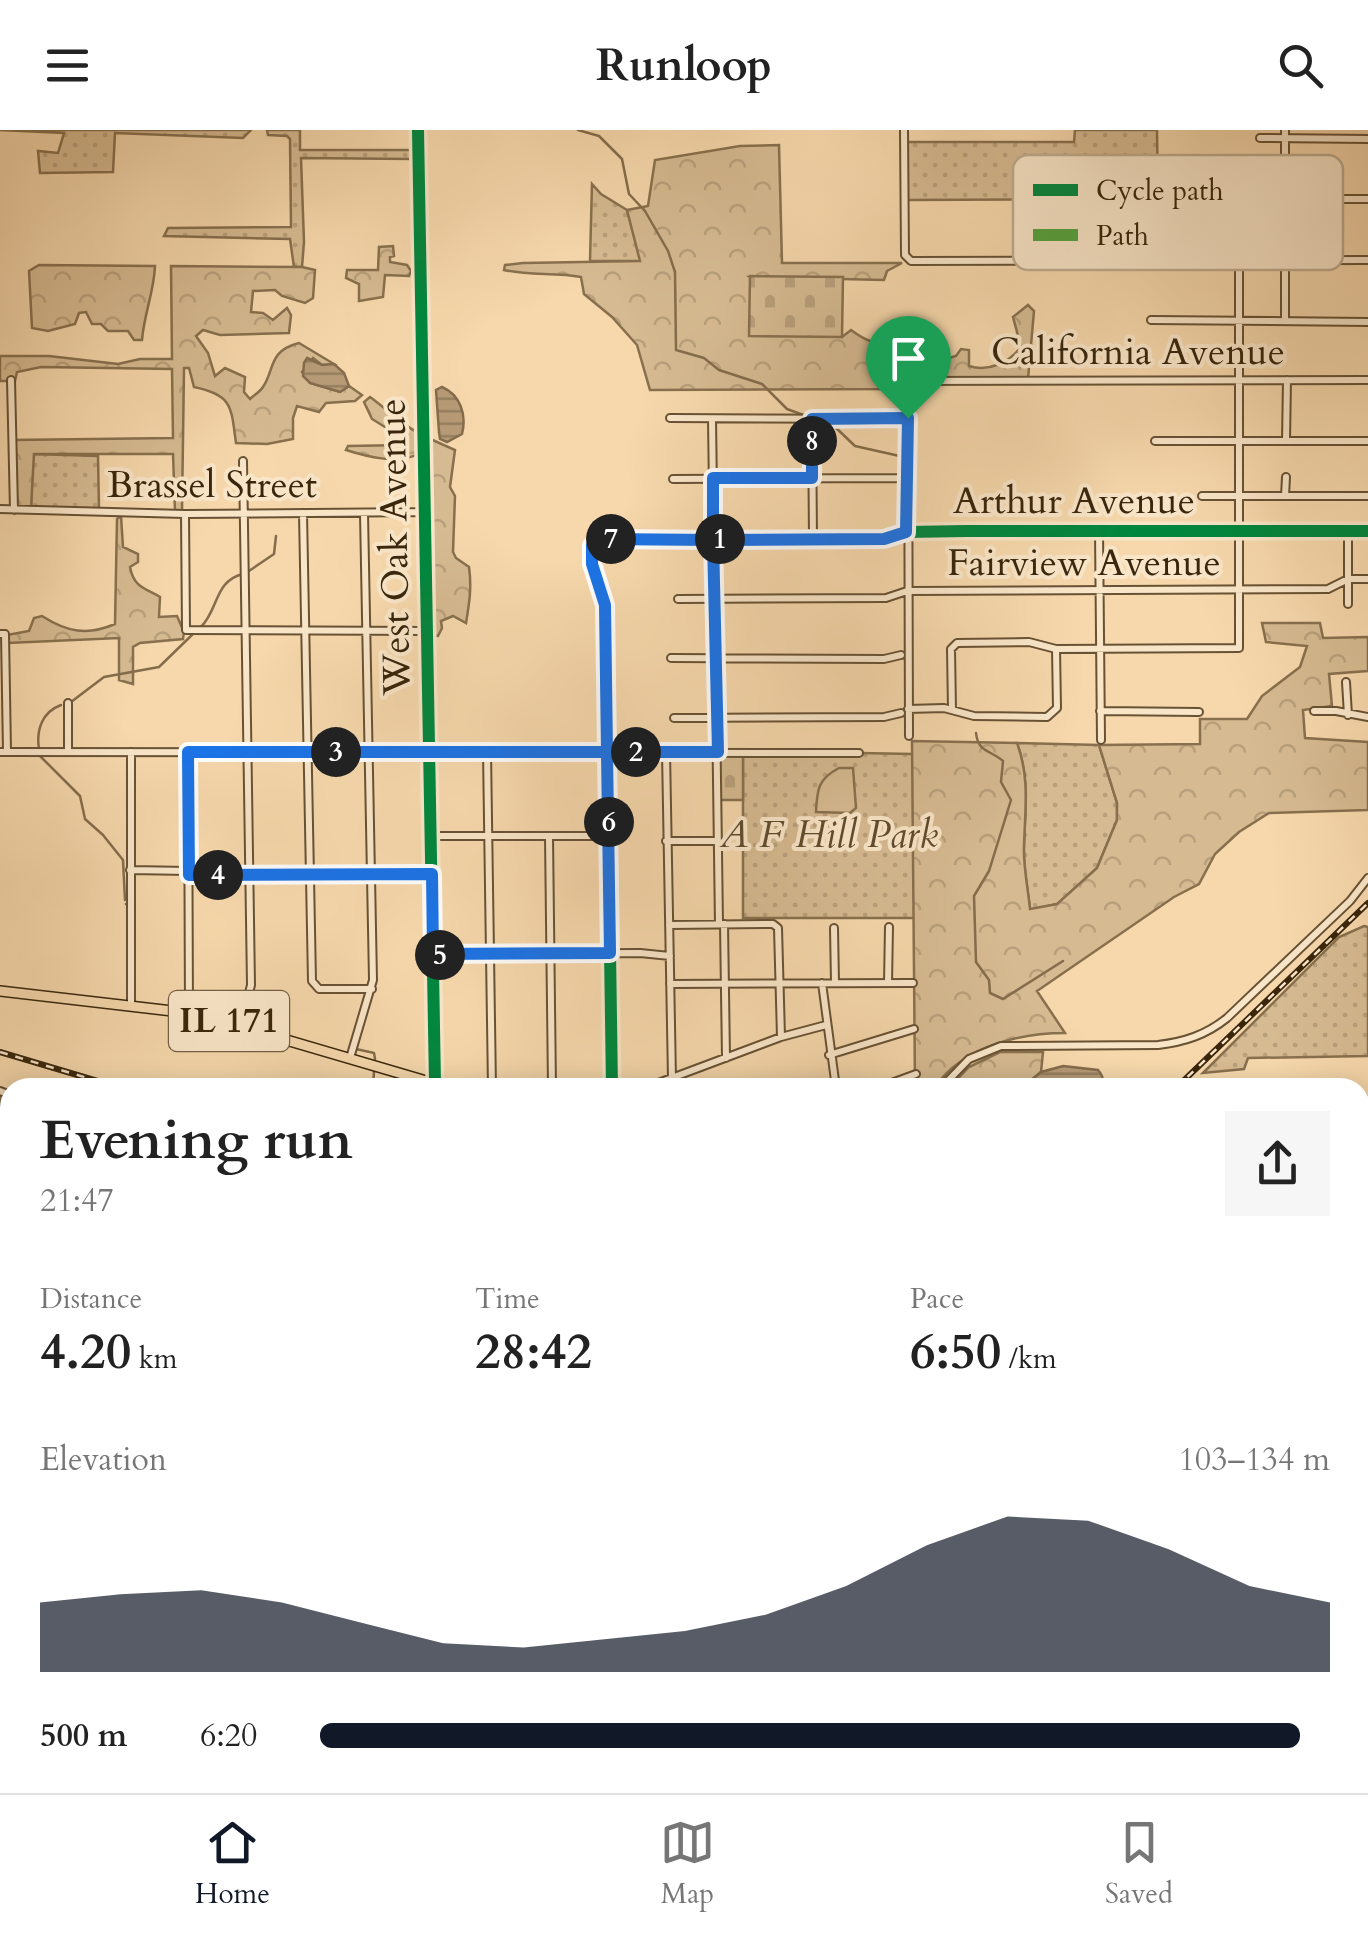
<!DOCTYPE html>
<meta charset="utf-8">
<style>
body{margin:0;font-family:Cardo,serif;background:#f6f6f6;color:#222;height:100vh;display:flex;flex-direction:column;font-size:38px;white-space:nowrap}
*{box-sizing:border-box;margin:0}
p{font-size:32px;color:#767676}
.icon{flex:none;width:55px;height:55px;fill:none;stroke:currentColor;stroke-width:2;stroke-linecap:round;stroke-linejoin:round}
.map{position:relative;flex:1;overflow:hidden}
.drawer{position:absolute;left:0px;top:948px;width:1370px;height:718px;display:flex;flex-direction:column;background:#fff;border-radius:30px 30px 0 0;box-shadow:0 5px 25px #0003}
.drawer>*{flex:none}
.pin{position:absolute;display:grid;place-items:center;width:85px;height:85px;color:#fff;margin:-102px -42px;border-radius:50% 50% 50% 0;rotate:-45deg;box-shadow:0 0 10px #0007}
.pin .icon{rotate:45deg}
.km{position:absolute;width:50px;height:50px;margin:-25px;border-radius:50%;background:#222;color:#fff;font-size:28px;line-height:50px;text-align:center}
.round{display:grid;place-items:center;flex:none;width:105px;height:105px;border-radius:0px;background:#f6f6f6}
.overview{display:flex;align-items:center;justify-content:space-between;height:170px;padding:0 40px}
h1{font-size:55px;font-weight:800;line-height:75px}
.figures{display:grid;grid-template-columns:repeat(3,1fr);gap:15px;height:170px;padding:10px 40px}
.figures div{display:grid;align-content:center}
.figures b{font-size:50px;font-weight:800}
.figures small{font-size:28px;font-weight:400}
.figures p{font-size:28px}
.chart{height:280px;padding:20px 40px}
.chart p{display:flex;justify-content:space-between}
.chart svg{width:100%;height:180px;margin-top:10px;fill:#111827;opacity:.7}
ul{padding:0 40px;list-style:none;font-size:32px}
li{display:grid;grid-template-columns:160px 120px 1fr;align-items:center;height:75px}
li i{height:25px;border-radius:12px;background:#111827}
header{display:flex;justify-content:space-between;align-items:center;height:130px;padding:0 40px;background:#fff;font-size:45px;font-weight:800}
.tab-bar{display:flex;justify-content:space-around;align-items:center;height:140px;border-top:2px solid #e0e0e0;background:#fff;font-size:28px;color:#767676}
.tab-bar a{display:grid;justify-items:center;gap:5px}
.tab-bar .selected{color:#111827}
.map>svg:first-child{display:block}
</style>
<header><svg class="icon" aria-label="menu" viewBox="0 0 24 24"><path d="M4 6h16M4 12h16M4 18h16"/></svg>Runloop<svg class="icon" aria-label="search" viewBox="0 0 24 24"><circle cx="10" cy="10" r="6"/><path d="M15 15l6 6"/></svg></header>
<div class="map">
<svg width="1368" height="1663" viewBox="0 0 1368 1663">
<defs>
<pattern id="green-dots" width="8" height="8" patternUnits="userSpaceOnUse" patternTransform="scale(2.5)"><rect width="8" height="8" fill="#d6ba91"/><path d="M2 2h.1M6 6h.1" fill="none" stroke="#b8a07c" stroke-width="1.8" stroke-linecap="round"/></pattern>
<pattern id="forest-crowns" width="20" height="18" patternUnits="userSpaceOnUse" patternTransform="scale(2.5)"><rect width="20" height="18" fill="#d6ba91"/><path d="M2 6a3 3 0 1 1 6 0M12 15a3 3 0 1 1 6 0" fill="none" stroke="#b8a07c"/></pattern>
<pattern id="cemetery-stones" width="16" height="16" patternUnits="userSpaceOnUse" patternTransform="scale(2.5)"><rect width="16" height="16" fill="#d6ba91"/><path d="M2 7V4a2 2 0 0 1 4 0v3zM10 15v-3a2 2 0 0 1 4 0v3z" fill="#b8a07c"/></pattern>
<pattern id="water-rules" width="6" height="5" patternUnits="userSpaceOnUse" patternTransform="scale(2.5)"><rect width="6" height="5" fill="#b69b76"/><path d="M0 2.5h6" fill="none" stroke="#957e5f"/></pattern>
</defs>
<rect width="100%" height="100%" fill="#f6d8ac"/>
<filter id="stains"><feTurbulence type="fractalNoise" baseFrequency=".002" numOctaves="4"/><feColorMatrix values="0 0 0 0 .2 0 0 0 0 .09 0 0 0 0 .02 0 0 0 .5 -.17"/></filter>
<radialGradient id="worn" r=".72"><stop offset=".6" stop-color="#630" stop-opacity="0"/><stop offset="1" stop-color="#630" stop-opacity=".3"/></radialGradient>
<path fill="url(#green-dots)" stroke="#88704e" stroke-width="2.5" d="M0,0H251L243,8L115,3L113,42L40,43L38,21L58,23L64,3Z
M267,0H300V20H413L411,29L301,28L304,112L302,137H294L290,109L164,106L168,98L291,97L290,9L287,6L268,5Z
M1075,0H1157L1158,69L907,70L906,12H1074Z
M592,54L601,64L627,80L641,131H590Z
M33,324L98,326L99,380L31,378Z
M1017,613L1099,615L1117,673V690L1097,738L1058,774L1030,780C1028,759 1023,737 1024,716C1025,679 1030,649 1017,613Z
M743,621L913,624L915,788H743Z
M1364,796L1368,797V926L1248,928L1244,939L1203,943L1339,807Z
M0,965L10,968V1206L0,1204Z"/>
<path fill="url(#forest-crowns)" stroke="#88704e" stroke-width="2.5" d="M779,15L782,133H902L887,141L884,150L750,147L842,207L851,200C867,212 876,215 895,211L900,201L907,199L908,217L949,228L956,226L961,219L969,220V236C988,242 1009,233 1021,217L1013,187L1028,175L1034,181L1028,249H910L900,259L650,260L637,215L612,187L584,164L581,147C555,142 529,146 504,140L505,135L523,133L640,131L627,80L648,76L655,30L740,16Z
M393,116L394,126L390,127V132L407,135L411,141L409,146L385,145L383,167L359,171V154L346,148L347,140H378L379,117Z
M39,135L155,136C154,162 144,184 142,210H134L128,201H108L101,194H92L86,182L79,183L75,194L48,201L32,198L29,141Z
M171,136L302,137L315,140L313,168L305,173L282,166L275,160L253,161L251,182L263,183L273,190L287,178L291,185L289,203L220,205L203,200L196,206L208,223L215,246L225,238L245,247L244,262L250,269C254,265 260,262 263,257C275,239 268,221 299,213L334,234L322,235L313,228L302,242L310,253L340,262L349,256L362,265L355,271L326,273L319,282L297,276L293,288V309L267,314L236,313C231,277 233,265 194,257L189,238H184L182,381H175L173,324H34L31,378H15L13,310L173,308L172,239L41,237L17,242L15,251H0V226H49L118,234L140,229H172Z
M370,267C387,279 400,294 419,303L420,323C399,335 368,327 346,320L348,316L406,315V310L372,289L364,272Z
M426,307L455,320L450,357L455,366L453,422L456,428L469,437C472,458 469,475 466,493L453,486L441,491L442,498L438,506L431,505Z
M121,386L123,417L138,424V432L130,437C134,458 145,458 160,467L159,487L177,486L184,502L183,509L140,513L133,517V554L119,550V508L8,513L7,505L29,501L34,488L42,486C67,502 87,506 115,494L117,389Z
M1262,493H1320L1323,508L1368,507V541L1329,544L1332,576L1303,580L1305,608L1368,612V680L1269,683L1239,702L1215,724L1199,754L1174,767L1037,861L1065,903C1018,903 963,917 935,957H915L912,611L1017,613C1030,648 1025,679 1024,716C1023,736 1028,758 1030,779L1057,774L1097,738L1117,690V673L1099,615L1200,614V589H1247L1262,566L1300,537L1307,516L1266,512Z
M1000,922H1043L1041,942L1023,957L949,958L969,937Z"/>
<path fill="url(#cemetery-stones)" stroke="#88704e" stroke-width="2.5" d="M750,146L843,147L842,207L749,206Z
M718,622H743V670H718Z"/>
<path fill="#d6ba91" stroke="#88704e" stroke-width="2.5" d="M839,638H853L856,678L850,683L816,682C817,659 818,649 839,638Z"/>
<path fill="url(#water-rules)" stroke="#846c4c" stroke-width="2.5" d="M307,228L322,235L334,234L344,243L349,256L340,262L310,253L303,246L304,233Z
M442,257C460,265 467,284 462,304L447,312L440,309L439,302L436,260Z
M1063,936L1098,940C1103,946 1105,951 1100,958L1023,957L1041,942Z"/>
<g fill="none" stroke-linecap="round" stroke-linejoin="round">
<path stroke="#846c4c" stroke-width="2.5" d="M578,0L599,6L622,29L629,64L645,81L668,121L675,142L676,220L704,228L719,240L762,254L787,279L806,286
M822,292L833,295L855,316L904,327
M249,441L274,424L276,406
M201,497C219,479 214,451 243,444
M71,572L104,547L159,537L194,503
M976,603C978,623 991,620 1003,631L1001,652L1011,670L989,741L974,766L976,832L989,850L990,863L1003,869L1063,831
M39,619C36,600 42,582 61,575
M39,625L80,666L85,689L103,705L123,730L125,770
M126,774L128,776
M356,919L374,923L375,929
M373,958L374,941
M137,1663L145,1655"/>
<g stroke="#685234" stroke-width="10">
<path id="minor" d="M418,0L435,953
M904,0L905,125L911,131L1368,130
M1285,0V191
M1260,8L1368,9
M1263,69H1368
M1151,190L1368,192
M11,250L14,380
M670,288L908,289
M712,289L719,794
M812,289L813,409
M1155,311H1368
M1286,311L1287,250
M673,349L909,348
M1202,366H1368
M1285,366L1286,347
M0,379L185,384L424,382
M303,383L312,851L319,859H372
M185,384L186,500L427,501
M1099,401L1101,610
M678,469L886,468L907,461L1328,459L1348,449H1368
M1348,474V400
M0,504H5L7,622
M671,528L884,529L901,525
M1346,552L1348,585
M908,579L944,578L974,586L1047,587L1057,578L1056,519
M952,580L951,519L957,513L1029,512L1056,519L1239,518V130
M1100,581L1199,582
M1314,581H1336L1368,587
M674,588L884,587L901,583
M909,606L908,251L1368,250
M0,622L859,623
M68,622V573
M188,622L189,882
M487,622L492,958
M666,622L672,949
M431,706H609
M549,706L552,958
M666,711H718
M130,740L189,741
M189,745L432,744
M724,794L726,928
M669,795L773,794L778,798L781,907
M834,798L835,853
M433,824L640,823L670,826
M822,853L836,958
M888,853L889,797
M670,854L913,853
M131,874V622
M241,895L251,855L243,331
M829,925L914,899
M350,928L373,850L364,383
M495,958H517
M612,958L605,475L592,434V416L600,409H884L906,402L966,401H1368
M645,958L781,907L826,895
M878,958L916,944
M941,958L969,929L1001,916L1158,915C1184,912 1206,905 1227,888L1350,771L1368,748
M0,961L10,965
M921,1655V1663
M1096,1655L1097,1663"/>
</g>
<g stroke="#39260c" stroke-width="12">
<path id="major" d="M0,861L198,884L450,958
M1360,1096H1368"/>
</g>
<use href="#minor" stroke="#f9e6c9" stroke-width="6"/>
<use href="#major" stroke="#f6d8ac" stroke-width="9"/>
<g stroke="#39260c" stroke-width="6">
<path id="rail" d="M0,922L121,958
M1176,958L1368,773
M0,1254H10
M1360,1295L1368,1297
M1360,1407L1368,1410
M1360,1461L1368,1464
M1360,1580H1368
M437,1663L446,1655
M467,1663L477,1655
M523,1663L524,1655"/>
</g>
<use href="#rail" stroke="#f9e6c9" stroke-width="2.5" stroke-dasharray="8" stroke-linecap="butt"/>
<path stroke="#53a33e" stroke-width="10" stroke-dasharray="20 10" stroke-linecap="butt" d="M0,1384L10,1383"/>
<g stroke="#f9e6c9" stroke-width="19">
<path id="cycleway" d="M418,0L435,953
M612,958L605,475L592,434V416L600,409H884L906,402L966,401H1368"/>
</g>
<use href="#cycleway" stroke="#00873e" stroke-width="12"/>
</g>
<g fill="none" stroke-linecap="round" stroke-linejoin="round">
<g stroke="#fff" stroke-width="20">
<path id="route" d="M908,288L906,402L884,409L713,410L718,622H188L189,745L432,744L433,824L610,823L607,624V622L605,475L592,434V416L600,409L713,410V348H812V289L908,288"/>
</g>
<use href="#route" stroke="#1a73e8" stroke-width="12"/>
</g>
<g text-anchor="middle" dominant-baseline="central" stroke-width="8" stroke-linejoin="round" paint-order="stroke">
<rect fill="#f9e6c9" stroke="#736045" stroke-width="2.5" x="169" y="861" width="120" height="60" rx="8"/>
<g font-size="35" font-weight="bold" fill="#39260c">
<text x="229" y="891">IL 171</text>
</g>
<g font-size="38" fill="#39260c" stroke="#f9e6c9">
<text x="1138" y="222">California Avenue</text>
<text x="212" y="355">Brassel Street</text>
<text x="1074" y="371">Arthur Avenue</text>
<text transform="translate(395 417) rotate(-91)">West Oak Avenue</text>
<text x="1084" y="433">Fairview Avenue</text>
</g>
<g font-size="38" font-style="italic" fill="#604b2d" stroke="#f9e6c9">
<text x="829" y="705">A F Hill Park</text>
</g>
</g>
<rect x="1013" y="25" width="330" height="115" rx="15" fill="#f9e6c9" stroke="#bfac90" stroke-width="2.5"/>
<rect x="1033" y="54" width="45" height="12" fill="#00873e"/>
<rect x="1033" y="99" width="45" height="12" fill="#53a33e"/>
<g font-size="28" fill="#39260c">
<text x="1096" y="70">Cycle path</text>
<text x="1096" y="115">Path</text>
</g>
<rect width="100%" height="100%" filter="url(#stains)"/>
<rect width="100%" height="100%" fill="url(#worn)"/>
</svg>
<div class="pin" style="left:908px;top:288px;background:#1e9e55"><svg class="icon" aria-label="arrive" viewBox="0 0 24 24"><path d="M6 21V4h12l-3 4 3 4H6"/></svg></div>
<b class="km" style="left:720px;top:409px">1</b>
<b class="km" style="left:636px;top:622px">2</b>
<b class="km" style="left:336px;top:622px">3</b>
<b class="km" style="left:218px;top:745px">4</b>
<b class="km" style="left:440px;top:825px">5</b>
<b class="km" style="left:609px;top:692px">6</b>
<b class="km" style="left:611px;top:409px">7</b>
<b class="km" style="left:812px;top:311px">8</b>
<section class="drawer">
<div class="overview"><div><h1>Evening run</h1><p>21:47</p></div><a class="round"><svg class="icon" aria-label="share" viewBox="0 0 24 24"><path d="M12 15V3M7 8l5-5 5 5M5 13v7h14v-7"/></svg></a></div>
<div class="figures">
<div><p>Distance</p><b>4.20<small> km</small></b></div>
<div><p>Time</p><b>28:42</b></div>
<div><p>Pace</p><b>6:50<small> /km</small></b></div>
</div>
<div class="chart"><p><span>Elevation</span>103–134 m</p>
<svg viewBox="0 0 160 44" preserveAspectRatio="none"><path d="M0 44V27L10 25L20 24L30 27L40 32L50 37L60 38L70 36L80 34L90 30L100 23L110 13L120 6L130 7L140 14L150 23L160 27V44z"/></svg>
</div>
<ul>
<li><b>500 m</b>6:20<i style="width:97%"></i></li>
</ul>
</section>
</div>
<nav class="tab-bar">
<a class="selected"><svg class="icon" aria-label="home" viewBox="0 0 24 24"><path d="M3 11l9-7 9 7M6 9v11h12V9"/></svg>Home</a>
<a><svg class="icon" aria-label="map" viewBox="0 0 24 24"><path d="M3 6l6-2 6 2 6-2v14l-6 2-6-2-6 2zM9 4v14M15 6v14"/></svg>Map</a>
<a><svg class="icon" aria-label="saved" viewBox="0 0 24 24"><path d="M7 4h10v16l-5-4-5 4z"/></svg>Saved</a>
</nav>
